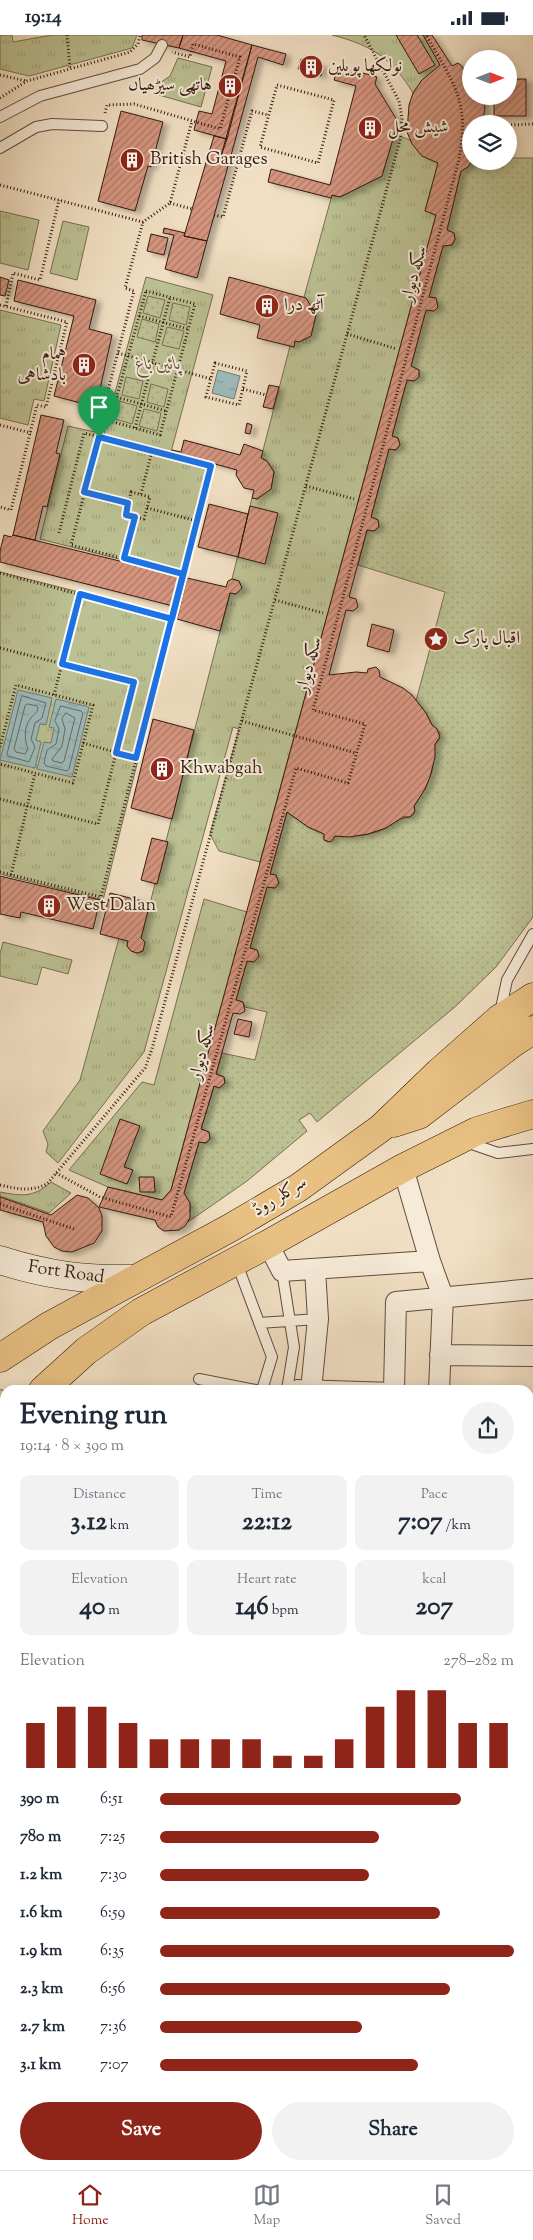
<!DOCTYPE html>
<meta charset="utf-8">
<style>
body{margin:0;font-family:"Sorts Mill Goudy",Amiri,serif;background:#f2f2f3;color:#1f2937;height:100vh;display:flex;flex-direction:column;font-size:19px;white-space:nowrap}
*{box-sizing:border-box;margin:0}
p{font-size:16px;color:#747a83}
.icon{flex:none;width:28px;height:28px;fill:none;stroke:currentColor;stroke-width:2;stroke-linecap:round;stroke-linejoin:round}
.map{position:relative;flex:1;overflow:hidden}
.panel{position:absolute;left:0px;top:1350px;width:534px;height:785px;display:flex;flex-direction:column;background:#fff;border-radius:15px 15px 0 0;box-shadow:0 2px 12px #0003}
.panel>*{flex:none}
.needle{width:32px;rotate:90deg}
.buttons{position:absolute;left:462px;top:15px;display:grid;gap:10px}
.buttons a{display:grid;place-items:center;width:55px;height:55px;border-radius:50%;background:#fff;box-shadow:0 2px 12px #0003;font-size:25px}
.pin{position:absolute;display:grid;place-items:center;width:42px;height:42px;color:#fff;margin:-51px -21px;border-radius:50% 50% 50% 0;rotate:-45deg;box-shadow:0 0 5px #0007}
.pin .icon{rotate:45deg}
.round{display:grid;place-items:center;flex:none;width:52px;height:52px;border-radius:26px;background:#f2f2f3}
.headline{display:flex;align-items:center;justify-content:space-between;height:85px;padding:0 20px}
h1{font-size:28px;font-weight:700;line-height:38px}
.metrics{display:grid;grid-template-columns:repeat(3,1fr);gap:8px;height:85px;padding:5px 20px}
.metrics div{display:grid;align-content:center;border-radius:10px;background:#f2f2f3;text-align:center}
.metrics b{font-size:25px;font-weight:700}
.metrics small{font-size:14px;font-weight:400}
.metrics p{font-size:14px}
.chart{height:140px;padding:10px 20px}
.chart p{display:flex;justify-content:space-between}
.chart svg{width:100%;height:90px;margin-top:5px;stroke:#8f2418;stroke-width:6}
.action{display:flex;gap:10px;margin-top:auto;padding:10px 20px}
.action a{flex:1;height:58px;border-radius:30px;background:#8f2418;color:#fff;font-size:20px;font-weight:700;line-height:58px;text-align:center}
.action a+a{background:#f2f2f3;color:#1f2937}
ul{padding:0 20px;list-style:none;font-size:16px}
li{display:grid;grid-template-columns:80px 60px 1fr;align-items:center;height:38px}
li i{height:12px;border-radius:6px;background:#8f2418}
.status{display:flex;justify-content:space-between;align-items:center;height:35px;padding:0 25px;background:#fff;direction:ltr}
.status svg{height:14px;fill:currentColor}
.tab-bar{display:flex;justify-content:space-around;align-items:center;height:70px;border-top:1px solid #e0e1e3;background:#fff;font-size:14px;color:#747a83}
.tab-bar a{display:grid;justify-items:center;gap:2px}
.tab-bar .on{color:#8f2418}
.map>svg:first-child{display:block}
</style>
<div class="status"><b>19:14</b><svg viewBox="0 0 49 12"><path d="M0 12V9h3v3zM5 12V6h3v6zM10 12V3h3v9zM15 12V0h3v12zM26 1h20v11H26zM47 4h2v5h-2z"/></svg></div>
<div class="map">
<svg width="533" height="2135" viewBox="0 0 533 2135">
<defs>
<pattern id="grass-tufts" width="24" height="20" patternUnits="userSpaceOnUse" patternTransform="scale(1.25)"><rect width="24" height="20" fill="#bcc193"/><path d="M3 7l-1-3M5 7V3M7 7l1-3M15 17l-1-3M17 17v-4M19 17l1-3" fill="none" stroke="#a2a57e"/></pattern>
<pattern id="garden-dots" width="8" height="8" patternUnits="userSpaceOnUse" patternTransform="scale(1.25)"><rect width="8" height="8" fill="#bcc193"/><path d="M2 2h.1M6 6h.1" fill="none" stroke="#a2a57e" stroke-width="1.8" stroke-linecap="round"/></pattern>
<pattern id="water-ripples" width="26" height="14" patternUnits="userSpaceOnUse" patternTransform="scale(1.25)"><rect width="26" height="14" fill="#9cbbbb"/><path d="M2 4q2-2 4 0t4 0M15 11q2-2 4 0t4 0" fill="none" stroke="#87a0a0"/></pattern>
<pattern id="building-hatch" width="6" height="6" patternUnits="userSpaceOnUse" patternTransform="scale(1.25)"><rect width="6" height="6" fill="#d4947e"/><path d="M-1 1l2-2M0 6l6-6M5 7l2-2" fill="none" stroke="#ad7866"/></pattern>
<filter id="shadow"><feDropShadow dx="5.5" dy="3" stdDeviation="2.5" flood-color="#0004"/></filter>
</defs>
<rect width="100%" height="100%" fill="#f1dfc3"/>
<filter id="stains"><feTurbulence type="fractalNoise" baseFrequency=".004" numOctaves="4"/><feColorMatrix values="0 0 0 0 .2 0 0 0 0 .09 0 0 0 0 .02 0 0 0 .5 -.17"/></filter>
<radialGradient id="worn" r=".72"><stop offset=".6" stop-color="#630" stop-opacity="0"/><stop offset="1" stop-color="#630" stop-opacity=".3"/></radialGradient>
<path fill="url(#grass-tufts)" stroke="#786e51" d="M0,0H12L13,7L52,0H137L132,13L29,41L0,34Z
M332,0H423L440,30L422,45L413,58C392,23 371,10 332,0Z
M178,23L212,32L201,72L159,60L157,50L170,41Z
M394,99L410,105L422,121L438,128L425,176L436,180L260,827L219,816L210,799L239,694L233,692L144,1017L58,1128L46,1117L48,1109L43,1096L80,1045L119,903L128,906L127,911L131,916L137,918L143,916L141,903L155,849H157L168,807L166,806L230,558L236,559L242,553L239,546L232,544L252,463L257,464L271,454L274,437L267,426L261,423L290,311L294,312L295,306L299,307L311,301L316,280L304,262L332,160L340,162L382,141Z
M0,176L39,185L28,235L0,228Z
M63,186L89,192L77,245L50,238Z
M146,242L213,260L171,417L214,429L186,541L40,504L68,391L104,399Z
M0,275L61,290L44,366L34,364L28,390L0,383Z
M0,537L174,581L103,865L0,839Z
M204,864L247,877L171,1155L162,1165L108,1152L69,1135L142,1047L154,1050Z
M3,907L72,925L68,939L42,932L37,950L0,941V919Z
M51,1147L71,1158L49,1178L0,1161V1157C22,1161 33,1163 51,1147Z
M529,1793H533V1899L529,1900Z
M529,1929H533V2055L529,2057Z"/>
<path fill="url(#garden-dots)" stroke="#786e51" d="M509,123H533V882L496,932L456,971L317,1087L310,1078L299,1085L307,1096L247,1146L188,1187L191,1172L184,1158L199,1107L206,1108L210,1104L209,1097L201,1094L214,1051L219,1053L225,1048L224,1042L216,1039L222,1018L255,1025L267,977L245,972L243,967L236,965L247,926L254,927L259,921L257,915L250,913L267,852L275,853L279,848L276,840L270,839L287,777L308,792L324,799V805L327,807L333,806L335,801C352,802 370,801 386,793C397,787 397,784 410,782L414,779V771L425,754L432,736L435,709L439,705L440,698L432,690L426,678L416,666L445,557L358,530L367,495L374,496L379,492L378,485L371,482L389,414L396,415L400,410L398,403L392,401L407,345L414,346L419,342V335L411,331L426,275L434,276L438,272L436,263L429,262L443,211L452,210L455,204L454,198L447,195L461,136L468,132L472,126H509Z
M148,261L165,265L160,283L143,278Z
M173,268L190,272L186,290L169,285Z
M142,284L159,289L155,307L137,302Z
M167,292L184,296L179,314L162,310Z
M126,342L143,346L139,364L122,360Z
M151,349L168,354L164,372L147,367Z
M119,366L137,371L132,389L115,384Z
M144,374L161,378L157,396L139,391Z"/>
<path fill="url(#water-ripples)" stroke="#727b76" d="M218,335L240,341L234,364L212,358Z
M18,655L52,663L46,690L40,689L36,705L41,707L35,733L0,725Z
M56,664L89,672L72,742L37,734L44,707L51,708L54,693L49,692Z"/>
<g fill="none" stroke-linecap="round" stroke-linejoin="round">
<path stroke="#686a65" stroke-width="1" d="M23,661L46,668L42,683L35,688L31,704L35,712L29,727L8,721L7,719L21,663Z
M28,669L37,671L38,673C37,679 34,678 31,683C24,691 24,705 28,714L25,719L16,717L14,714L25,671Z
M61,671L81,676L83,678L69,734L67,736L46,731L44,728L47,715L56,709L59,694L55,686Z
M66,678L75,683L64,726L62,728L53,726L52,724L62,711L65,694L62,684Z"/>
</g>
<path fill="url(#building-hatch)" stroke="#331a0f" filter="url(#shadow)" d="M142,0H183L179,13L142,5Z
M183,0H217L252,10L227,104L194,95L199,76L212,79L226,26L179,13Z
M396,0H417L435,30L419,39Z
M423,0H432L452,31L458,28L462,31L464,35L462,39L471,44V61H486L483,65L485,72L483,87L486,89H471L472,126L468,132L461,136L447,195L454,198L455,204L452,210L443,211L429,262L436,263L438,272L434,276L426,275L411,331L419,335V342L414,346L407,345L392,401L398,403L400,410L396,415L389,414L371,482L378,485L379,492L374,496L367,495L349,562L356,564L358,572L353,576L346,575L329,640L356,637L367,638L368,634L376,632L379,635L380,642L403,653L412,660L426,678L432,690L437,694L440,702L435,709V722L430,742L425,754L414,771L415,776L410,782H403L386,793L368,799L349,802L335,801L330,807L324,805V799L308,792L287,777L270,839L276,840L279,848L275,853L267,852L250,913L257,915L259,921L254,927L247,926L236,965L243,967L245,976L240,979L233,978L216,1039L224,1042L225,1048L219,1053L214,1051L201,1094L209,1097L210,1104L206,1108L199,1107L184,1158L190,1168V1183L185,1191L179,1195L164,1196L158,1192L155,1185L99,1172L108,1152L162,1165L171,1155L436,180L425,176L438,128L422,121L412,109L407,97L409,70L413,58L422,45L440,30Z
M252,10L286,19L283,30L258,22L230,124L221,121Z
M301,24L323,30L321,41L298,34Z
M338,34L361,41L363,38L377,42L375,49L398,87L382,141L340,162L332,160L331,163L268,147L271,134L330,150L356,51L334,45Z
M509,44H526V81H494V61H509Z
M121,76L163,87L151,132L148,131L135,176L98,166Z
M214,101L227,104L221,121L230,124L207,206L184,201Z
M164,193L185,198L184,201L207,206L197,243L165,234L174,200L163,198Z
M151,199L168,203L164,220L147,216Z
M0,242L9,245L5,261L0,260Z
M229,242L306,263L316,280L311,301L299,307L295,306L294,312L257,303L260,290L220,279Z
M18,245L96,265L89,294L112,300L96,372L54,361L74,281L14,266Z
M269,350L279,352L273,374L263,372Z
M41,380L64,385L56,418L60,419L47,472L43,471L35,505L13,500Z
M247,388L252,390L250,399L245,398Z
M184,405L240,420L244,409L263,416L261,423L267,426L274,437L271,454L257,464L252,463L254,455L244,453L236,440L237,435L171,417L172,415L181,417Z
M209,469L248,479L238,522L198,512Z
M250,471L278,478L265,529L238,522Z
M4,500L11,502L13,500L181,541L173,571L0,527V516Z
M187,543L226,552L228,546L232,544L239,546L242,553L236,559L230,558L220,596L177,584Z
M372,589L394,595L389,617L367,611Z
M153,684L194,695L172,784L131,773Z
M152,803L168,807L157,849L141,845Z
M0,841L100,865L93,894L21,877L20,883L0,879Z
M110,858L150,868L141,903L145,907L143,916L137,918L131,916L127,911L128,906L100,899Z
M238,984L252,987L249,1002L234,999Z
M120,1084L140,1091L124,1132L133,1135L127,1149L100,1139Z
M139,1142H154L155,1157H140Z
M77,1160L88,1163L99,1173L102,1181V1196L94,1208L72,1217L62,1216L54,1212L46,1201L43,1187L0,1175V1162L51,1180Z"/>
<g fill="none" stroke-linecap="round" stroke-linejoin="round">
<g stroke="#624b3c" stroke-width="12">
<path id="lane" d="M0,82L40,61L140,34L155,23L162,10
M0,113L36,92L52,89L102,91
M500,978L507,945L533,899
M466,1107L498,1118L533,1114
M236,1226L272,1322L262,1355
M282,1236L294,1312L287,1355
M259,1288L318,1284
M199,1344L256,1355
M289,1355L297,1350L394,1353
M529,1655L533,1667"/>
</g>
<g stroke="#624b3c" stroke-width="22">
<path id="street" d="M403,1133L430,1226L443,1262L439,1355
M268,1209L282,1236L430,1226
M440,1320L533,1321
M311,1355L318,1284L315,1234
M394,1355L396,1267L533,1254
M529,1400L533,1401
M0,1551L5,1552
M529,1915H533
M529,2083L533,2082
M376,2130L402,2135
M0,2135L5,2123
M325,2135L326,2130
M514,2135L523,2130"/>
</g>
<g stroke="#331a0f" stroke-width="29">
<path id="secondary" d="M0,1225C47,1240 84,1245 134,1244"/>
</g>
<g stroke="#331a0f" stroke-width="29">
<path id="primary" d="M394,1088L419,1080L513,1008L533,995
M0,1323L49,1291L230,1193L298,1153L381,1093L439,1037L499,984L533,962
M43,1355L86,1316L141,1277L268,1209L403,1133L477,1096L533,1079
M0,1369L5,1374
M0,1408L5,1400"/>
</g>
<path stroke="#331a0f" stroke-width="3" stroke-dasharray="1 2.5" stroke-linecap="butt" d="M67,0L70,33
M0,40L26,46
M277,50L334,65L318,128L260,112Z
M0,63L27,46L130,17L138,9L140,0
M105,78L107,70L134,69L220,94L240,22L193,9L190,22L172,17
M511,90L533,89
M0,150L143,187L170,168L192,86
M170,168L192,174
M214,180L223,182L252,76L268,80
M146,256L195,269L160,400L110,386Z
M0,270L67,287L46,372L37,370L11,475L0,472
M6,271L13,238L40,245L59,165
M139,281L188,294
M347,299L397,314
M118,318L211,344
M215,328L247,336L239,370L206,362Z
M243,354L266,360
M117,362L166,376
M0,390L31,398
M135,393L170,262
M306,451L354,464
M84,457L129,468
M131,457L150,462L144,484L126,480Z
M141,459L152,416
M147,473L197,486
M59,498L84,398L99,402L101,382L134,256L125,253L143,187
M124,523L135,482
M0,538L171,584
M275,565L323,578
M0,613L134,647L98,789L0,764
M54,660L80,559
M242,686L356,718
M83,708L136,723
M0,712L16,650L93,670L73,748L0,729
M0,837L101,862L211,431L99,402L71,510L183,539
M11,840L35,738
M56,1138L100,1162L171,1182L296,733L348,748L365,689L313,675L459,124C470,66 454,49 426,0
M0,1150C18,1154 30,1157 47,1149L145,1033L152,1014L400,105L402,83L399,66L364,0
M0,1169L74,1194"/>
<use href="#lane" stroke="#f6ead8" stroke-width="10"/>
<use href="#street" stroke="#f6ead8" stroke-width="20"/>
<use href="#secondary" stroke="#f6ead8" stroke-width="28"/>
<use href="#primary" stroke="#e8c082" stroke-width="28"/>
</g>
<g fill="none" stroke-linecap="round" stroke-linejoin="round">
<g stroke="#fff" stroke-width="10">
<path id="route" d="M99,402L84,457L128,468L126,480L135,482L124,523L183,539L136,723L116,718L134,647L62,629L80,559L172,584L211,431L99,402"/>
</g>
<use href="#route" stroke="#1a73e8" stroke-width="6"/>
</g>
<defs>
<g id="building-disc" transform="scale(1.25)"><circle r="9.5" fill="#8f2418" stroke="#f6ead8"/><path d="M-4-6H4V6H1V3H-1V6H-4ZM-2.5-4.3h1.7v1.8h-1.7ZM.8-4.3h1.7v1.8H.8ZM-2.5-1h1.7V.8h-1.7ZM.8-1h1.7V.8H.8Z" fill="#fff"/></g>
<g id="sight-disc" transform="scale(1.25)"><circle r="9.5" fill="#8f2418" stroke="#f6ead8"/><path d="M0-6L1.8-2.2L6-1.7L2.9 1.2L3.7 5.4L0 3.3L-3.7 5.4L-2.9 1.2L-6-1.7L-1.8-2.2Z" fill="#fff"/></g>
</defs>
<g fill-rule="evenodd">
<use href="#building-disc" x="311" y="32"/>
<use href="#building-disc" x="230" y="51"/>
<use href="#building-disc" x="370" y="93"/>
<use href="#building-disc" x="132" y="125"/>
<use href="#building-disc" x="267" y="271"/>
<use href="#building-disc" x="84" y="330"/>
<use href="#sight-disc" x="436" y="604"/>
<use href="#building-disc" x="162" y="734"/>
<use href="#building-disc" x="49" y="871"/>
</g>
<g text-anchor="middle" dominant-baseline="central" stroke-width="4" stroke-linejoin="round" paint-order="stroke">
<g font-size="18" fill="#331a0f" stroke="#f6ead8" text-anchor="start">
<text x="328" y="32">نولکھا پویلین</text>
<text x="212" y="51" text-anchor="end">ہاتھی سیڑھیاں</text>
<text x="388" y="93">شیش محل</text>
<text x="150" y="125">British Garages</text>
<text x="284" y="271">آٹھ درا</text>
<text x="66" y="320" text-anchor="end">ہمام<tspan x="66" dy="21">بادشاہی</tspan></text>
<text x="454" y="604">اقبال پارک</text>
<text x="180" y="734">Khwabgah</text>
<text x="66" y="871">West Dalan</text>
</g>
<g font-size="18" fill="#331a0f" stroke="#f6ead8">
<text transform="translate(415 239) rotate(-75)">سکه دیوار</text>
<text transform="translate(310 630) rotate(-75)">سکه دیوار</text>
<text transform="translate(203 1017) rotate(-75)">سکه دیوار</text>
<text transform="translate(280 1162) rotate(-32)">سرکلر روڈ</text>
<text transform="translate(66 1238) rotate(8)">Fort Road</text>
</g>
<g font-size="18" font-style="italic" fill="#5c4c37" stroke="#f6ead8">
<text x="158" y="330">پائیں باغ</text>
</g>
</g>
<rect width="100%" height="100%" filter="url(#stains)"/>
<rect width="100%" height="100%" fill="url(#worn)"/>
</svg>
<div class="buttons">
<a><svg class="needle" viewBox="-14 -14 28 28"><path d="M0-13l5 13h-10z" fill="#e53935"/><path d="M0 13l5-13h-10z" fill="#747a83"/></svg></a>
<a><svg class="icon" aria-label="layers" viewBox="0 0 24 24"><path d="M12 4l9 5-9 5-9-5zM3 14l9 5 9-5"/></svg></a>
</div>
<div class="pin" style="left:99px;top:402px;background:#1e9e55"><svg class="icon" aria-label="arrive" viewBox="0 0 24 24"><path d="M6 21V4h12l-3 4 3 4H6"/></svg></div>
<section class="panel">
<div class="headline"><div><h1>Evening run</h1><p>19:14 · 8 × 390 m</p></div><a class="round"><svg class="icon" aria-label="share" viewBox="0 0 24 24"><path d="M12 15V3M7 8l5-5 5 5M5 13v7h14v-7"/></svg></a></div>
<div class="metrics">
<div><p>Distance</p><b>3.12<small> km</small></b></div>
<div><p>Time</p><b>22:12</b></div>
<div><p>Pace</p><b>7:07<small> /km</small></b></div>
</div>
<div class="metrics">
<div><p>Elevation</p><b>40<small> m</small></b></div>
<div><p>Heart rate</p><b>146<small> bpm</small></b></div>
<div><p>kcal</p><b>207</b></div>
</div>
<div class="chart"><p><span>Elevation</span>278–282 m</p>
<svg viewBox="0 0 160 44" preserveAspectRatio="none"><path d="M5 44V22M15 44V14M25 44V14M35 44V22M45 44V30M55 44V30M65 44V30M75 44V30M85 44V38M95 44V38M105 44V30M115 44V14M125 44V6M135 44V6M145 44V22M155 44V22"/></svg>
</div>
<ul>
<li><b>390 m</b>6:51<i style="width:85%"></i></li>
<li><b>780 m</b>7:25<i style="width:62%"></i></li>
<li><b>1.2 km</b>7:30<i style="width:59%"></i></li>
<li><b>1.6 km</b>6:59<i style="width:79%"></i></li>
<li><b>1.9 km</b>6:35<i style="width:100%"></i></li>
<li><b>2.3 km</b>6:56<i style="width:82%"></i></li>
<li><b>2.7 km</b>7:36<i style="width:57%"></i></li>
<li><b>3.1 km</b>7:07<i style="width:73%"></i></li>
</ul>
<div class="action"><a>Save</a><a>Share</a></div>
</section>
</div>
<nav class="tab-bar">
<a class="on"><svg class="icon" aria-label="home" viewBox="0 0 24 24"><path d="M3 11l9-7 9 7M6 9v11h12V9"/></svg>Home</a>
<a><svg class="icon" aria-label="map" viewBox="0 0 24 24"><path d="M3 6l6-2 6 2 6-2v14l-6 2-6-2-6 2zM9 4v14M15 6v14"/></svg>Map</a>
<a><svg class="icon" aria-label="saved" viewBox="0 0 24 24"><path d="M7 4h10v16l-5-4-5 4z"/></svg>Saved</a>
</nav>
